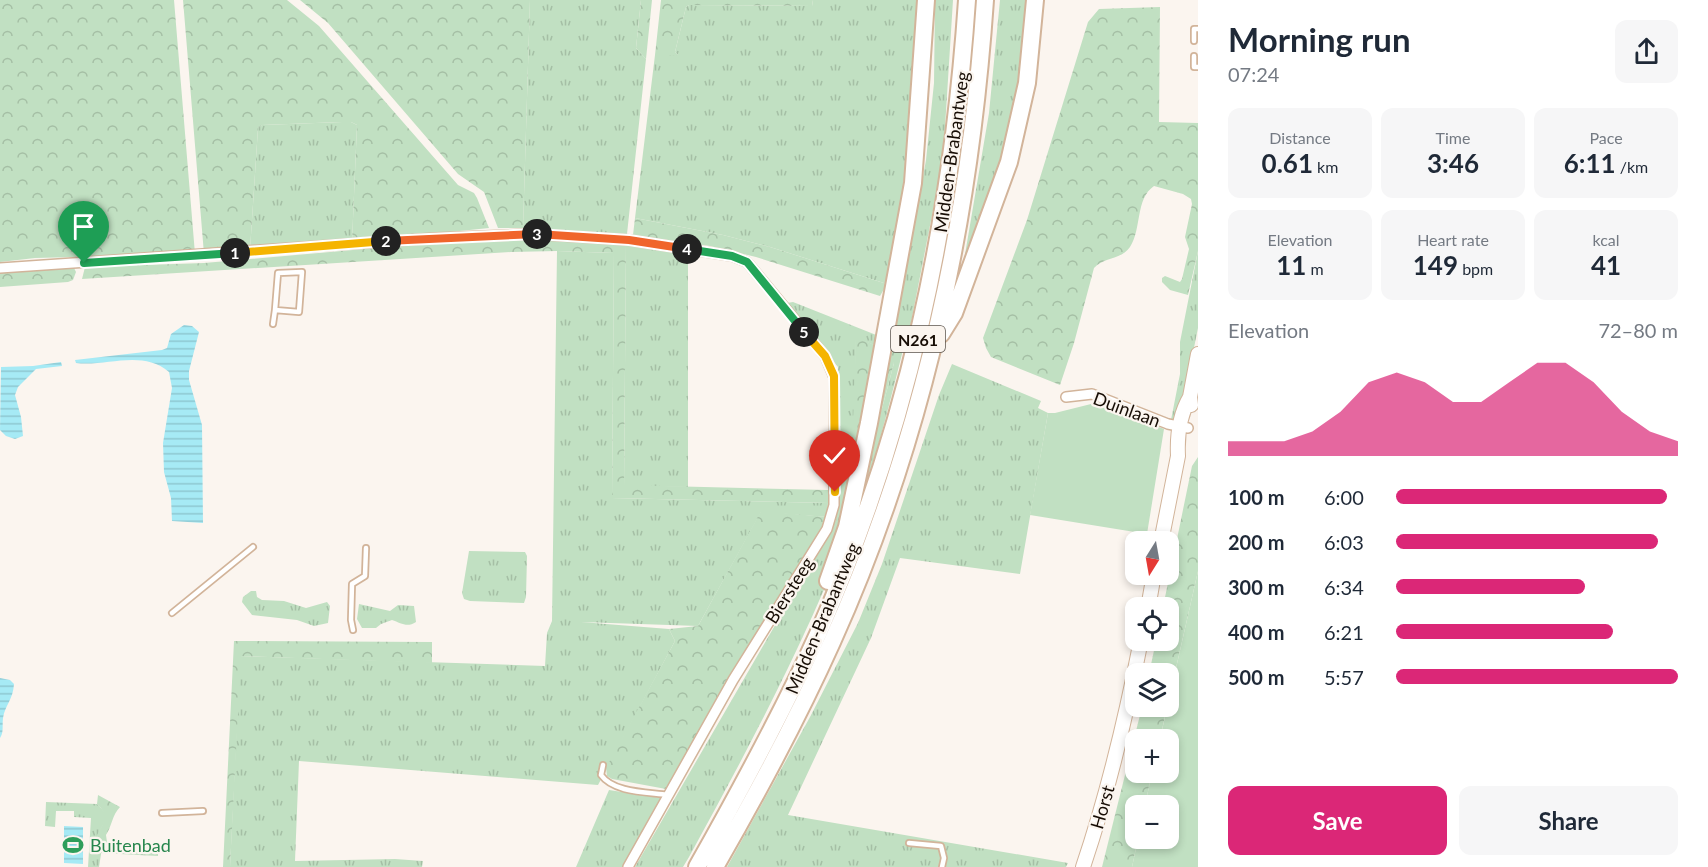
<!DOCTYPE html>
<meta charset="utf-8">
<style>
body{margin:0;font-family:Lato,sans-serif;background:#f6f6f7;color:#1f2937;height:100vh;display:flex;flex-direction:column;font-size:22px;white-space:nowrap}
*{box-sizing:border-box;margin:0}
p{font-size:20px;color:#747a83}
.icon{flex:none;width:33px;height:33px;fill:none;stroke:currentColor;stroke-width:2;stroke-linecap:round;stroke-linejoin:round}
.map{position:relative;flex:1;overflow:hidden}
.panel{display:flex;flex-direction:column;background:#fff;width:510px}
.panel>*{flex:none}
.needle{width:39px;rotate:191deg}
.fabs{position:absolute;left:1125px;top:531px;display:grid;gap:12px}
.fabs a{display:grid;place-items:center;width:54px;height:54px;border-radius:12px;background:#fff;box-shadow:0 3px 9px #0003;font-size:30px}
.pin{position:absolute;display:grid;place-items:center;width:51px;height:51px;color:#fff;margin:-62px -26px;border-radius:50% 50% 50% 0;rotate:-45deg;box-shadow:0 0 6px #0007}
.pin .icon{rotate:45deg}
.km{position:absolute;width:30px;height:30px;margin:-15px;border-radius:50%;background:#222;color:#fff;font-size:16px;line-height:30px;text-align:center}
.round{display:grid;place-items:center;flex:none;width:63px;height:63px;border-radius:12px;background:#f6f6f7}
.head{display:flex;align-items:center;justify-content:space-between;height:102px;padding:0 30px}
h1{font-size:33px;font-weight:700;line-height:45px}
.figures{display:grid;grid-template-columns:repeat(3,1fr);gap:9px;height:102px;padding:6px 30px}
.figures div{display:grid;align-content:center;border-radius:12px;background:#f6f6f7;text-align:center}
.figures b{font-size:26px;font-weight:700}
.figures small{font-size:16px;font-weight:400}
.figures p{font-size:16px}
.chart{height:168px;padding:12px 30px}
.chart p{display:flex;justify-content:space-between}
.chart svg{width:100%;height:108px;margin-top:6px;fill:#db2777;opacity:.7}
.cta{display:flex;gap:12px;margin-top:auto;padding:12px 30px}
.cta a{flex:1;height:69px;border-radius:12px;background:#db2777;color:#fff;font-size:24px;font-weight:700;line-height:69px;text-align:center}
.cta a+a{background:#f6f6f7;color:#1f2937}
ul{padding:0 30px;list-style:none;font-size:20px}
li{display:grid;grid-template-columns:96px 72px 1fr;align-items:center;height:45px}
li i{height:15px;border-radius:8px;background:#db2777}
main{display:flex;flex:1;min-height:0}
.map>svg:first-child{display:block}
</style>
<main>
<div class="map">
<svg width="1198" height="867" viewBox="0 0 1198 867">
<defs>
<pattern id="grass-tufts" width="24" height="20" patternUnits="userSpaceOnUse" patternTransform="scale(1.5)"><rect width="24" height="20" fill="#c1e0c2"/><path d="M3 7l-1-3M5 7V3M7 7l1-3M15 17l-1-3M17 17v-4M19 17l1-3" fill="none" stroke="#a5bfa5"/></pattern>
<pattern id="forest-crowns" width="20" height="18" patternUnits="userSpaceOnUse" patternTransform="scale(1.5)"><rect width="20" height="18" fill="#c1e0c2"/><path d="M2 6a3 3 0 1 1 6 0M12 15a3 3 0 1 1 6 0" fill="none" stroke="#a5bfa5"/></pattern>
<pattern id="water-rules" width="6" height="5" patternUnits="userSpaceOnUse" patternTransform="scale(1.5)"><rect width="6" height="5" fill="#a6eaf5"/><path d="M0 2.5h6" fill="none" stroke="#8ec8d1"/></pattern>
</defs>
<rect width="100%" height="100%" fill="#fbf5ef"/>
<path fill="url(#grass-tufts)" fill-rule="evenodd" d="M530,0H641L636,48L646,59L627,234L523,228Z
M813,0H921L913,124L887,284L770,247L723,235L635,218L655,55H678L675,52L686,7L689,5L812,6Z
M935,0H953L943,159L908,338L895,333L926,160L934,83Z
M1000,0H1027L1017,94L1004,147L964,279L961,278L989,113Z
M342,122H351L357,125L352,242L250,250L258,128L262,125Z
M626,245L688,253V487L624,486Z
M557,251L614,253L612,498L828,503L827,517L761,512L698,626L581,622L669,629L675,641L598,785L299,761L295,861L395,859L423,861L422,867H230L240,656L545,666L547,633L552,621Z
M1198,251V328L1181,412L1175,419L1171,420L1180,374V342Z
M793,302L904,346C892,393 881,441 865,486C819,616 755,737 689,857L683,867H635L836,520L840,486L838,367L787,303ZM856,338L877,346L894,363L880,416L855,490Z
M952,364L1041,401L1038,408L1048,413L1020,574L900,558L871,638L788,815L1068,863L1066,867H727L810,717L858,623L882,564L939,395Z
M469,551L525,552L527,556L526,597L524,603L470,601L464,599L462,593Z
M251,591H256L257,597L262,600L284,601L306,608L327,602L330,606L328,623L314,626L297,620L252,615L242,602L243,597Z
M359,604L390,611L398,605L414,606L416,622C407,628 401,623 392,620L381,624L376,628H362L357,619Z
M609,790L661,798L623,867H576Z
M46,802L97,804C114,818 100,824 97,839L102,848L99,867H88L91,818L74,817V811H56L55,827L45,826Z"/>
<path fill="url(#forest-crowns)" d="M0,0H174L195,254L35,258L0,262Z
M183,0H287L319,26L458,185L474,193L477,198L489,228L352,242L357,125L351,122H342L262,125L258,128L250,250L204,254Z
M300,0H530L523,228H498L484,192L458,174L328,23Z
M641,0H652L646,59L636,48Z
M661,0H813L812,6L689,5L686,7L675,52L679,56L655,55Z
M1160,7L1159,122L1198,123V251L1188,295L1170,290L1162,282V278L1165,276L1180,282L1182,279L1189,249L1185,237L1192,204L1191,199L1183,194L1154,186C1135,199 1142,229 1130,247C1121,260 1104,257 1094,268L1074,343L1060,385L991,357L986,348L983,338L1027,220L1088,22L1099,9Z
M635,218L723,235L770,247L887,284L880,296L756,257L710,246L633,235Z
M533,238L626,245L624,485L828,490V503L612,498L614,253L557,251L511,252L82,279L85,267L204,263L433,243Z
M74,268L76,272L73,280L68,282L0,287V273Z
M856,337L877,346L892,356L894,363L880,416L855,490L851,479Z
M1198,457V571L1169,699L1168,674H1149L1156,641L1168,640V608L1163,607L1192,466Z
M761,511L827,517L825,524L666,789L612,779L607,776L606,768L675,641L669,629L698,626Z
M234,641L432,642V663L241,656L230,867H223Z
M1142,707H1167L1160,739L1136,740V772L1152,773L1145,805L1136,806V838L1138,839L1132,867H1102Z
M98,795L120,807C112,815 112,826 106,835L107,842L114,845L158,848V856L101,853L97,835C103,824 110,815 97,804Z"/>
<path fill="#c1e0c2" d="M1095,403L1164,429L1147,534L1030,515L1048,413H1055Z
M1198,571V867H1132L1138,839L1168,838V806L1145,805L1152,773L1168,772V740L1160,739Z"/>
<path fill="url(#water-rules)" d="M184,325L192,326L199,332L189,371V380L202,425L203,523L172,521L171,498L164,472L163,443L172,388L169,372C142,349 106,367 76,363L75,360L162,350L167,348L171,334Z
M61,362L62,366L36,369L18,387L15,395L21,417L23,436L15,439L6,436L0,430L1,367L33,366Z
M0,678L10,680L14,684C13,700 5,705 3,718C2,726 4,732 0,738Z
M64,826L83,827V864L64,863Z"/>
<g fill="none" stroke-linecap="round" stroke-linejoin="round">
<g stroke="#d2b49a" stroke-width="8">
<path id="lane" d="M1194,41V29H1198
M1194,56V67H1198
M273,324L275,310L299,312L302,272L278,273L275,310
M172,613L253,547
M353,630L351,620L352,584L365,576L366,548
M603,765L601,775C614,793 647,792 668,795
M162,813L203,811
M909,843L941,846L944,858L942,867"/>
</g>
<g stroke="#d2b49a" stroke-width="12">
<path id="street" d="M0,268L436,238L532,234L629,240L732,256L747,262L825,356L834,377V505L827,529L733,680L628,867
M1066,397L1092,394L1168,424L1188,428"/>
</g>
<g stroke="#d2b49a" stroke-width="16">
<path id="secondary" d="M1191,405L1190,397L1198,354
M1161,542L1178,456C1177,436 1180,414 1190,397
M1148,608L1154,574
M1083,867C1108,793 1126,717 1141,640"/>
</g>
<g stroke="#d2b49a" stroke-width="20">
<path id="highway" d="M941,334L954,313L1009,162L1027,83L1035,0
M828,581L847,527L869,423L913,183L926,0
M697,867C740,791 782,714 818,634C908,430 952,222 967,0
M715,867C757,794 797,720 832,642C923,440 970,221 985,0"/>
</g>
<use href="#lane" stroke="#fff" stroke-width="4.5"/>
<use href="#street" stroke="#fff" stroke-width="9"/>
<use href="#secondary" stroke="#fff" stroke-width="14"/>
<use href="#highway" stroke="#fff" stroke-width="16"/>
</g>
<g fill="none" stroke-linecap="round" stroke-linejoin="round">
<g stroke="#fff" stroke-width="12">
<path id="split-1" d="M84,263L235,253"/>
</g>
<g stroke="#fff" stroke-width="12">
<path id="split-2" d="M235,253L386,241"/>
</g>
<g stroke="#fff" stroke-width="12">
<path id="split-3" d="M386,241L537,234"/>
</g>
<g stroke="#fff" stroke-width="12">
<path id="split-4" d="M537,234L629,240L687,249"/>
</g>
<g stroke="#fff" stroke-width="12">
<path id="split-5" d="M687,249L732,256L747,262L804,332"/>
</g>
<g stroke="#fff" stroke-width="12">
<path id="split-6" d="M804,332L825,356L834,376L835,492"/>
</g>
<use href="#split-1" stroke="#22a559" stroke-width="8"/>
<use href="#split-2" stroke="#f5b400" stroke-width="8"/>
<use href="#split-3" stroke="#f0652b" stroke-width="8"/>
<use href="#split-4" stroke="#f0652b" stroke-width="8"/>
<use href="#split-5" stroke="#22a559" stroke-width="8"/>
<use href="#split-6" stroke="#f5b400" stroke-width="8"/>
</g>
<defs>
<g id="stadium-bare" transform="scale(1.62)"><path d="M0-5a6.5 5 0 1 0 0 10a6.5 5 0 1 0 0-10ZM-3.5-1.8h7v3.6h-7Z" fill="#2e9e5b" stroke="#fbf5ef" stroke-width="2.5" paint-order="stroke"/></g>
</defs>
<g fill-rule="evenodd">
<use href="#stadium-bare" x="73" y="845"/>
</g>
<g text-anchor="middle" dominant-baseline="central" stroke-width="4.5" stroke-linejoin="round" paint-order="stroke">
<rect fill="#fbf5ef" stroke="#5b534b" stroke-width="1.5" x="891" y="326" width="54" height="26" rx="4.5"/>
<g font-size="16" font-weight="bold" fill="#170d05">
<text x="918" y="339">N261</text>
</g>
<g font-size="18" fill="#170d05" stroke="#fbf5ef">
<text transform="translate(951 152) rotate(-82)">Midden-Brabantweg</text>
<text transform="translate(1127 409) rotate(20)">Duinlaan</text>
<text transform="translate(789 590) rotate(-58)">Biersteeg</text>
<text transform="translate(822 618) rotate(-67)">Midden-Brabantweg</text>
<text transform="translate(1102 807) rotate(-74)">Horst</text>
</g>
<g font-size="18" fill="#27864d" stroke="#fbf5ef" text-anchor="start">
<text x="90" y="845">Buitenbad</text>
</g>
</g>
</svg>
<div class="fabs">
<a><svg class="needle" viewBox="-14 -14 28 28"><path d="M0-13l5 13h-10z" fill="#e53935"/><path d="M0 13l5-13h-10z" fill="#747a83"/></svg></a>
<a><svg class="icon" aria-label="locate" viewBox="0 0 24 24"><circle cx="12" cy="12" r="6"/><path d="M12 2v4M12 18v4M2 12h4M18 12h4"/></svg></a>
<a><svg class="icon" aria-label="layers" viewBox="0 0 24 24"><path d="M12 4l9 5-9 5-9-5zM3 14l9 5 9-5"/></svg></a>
<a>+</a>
<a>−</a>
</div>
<div class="pin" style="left:84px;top:263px;background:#1e9e55"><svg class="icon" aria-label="arrive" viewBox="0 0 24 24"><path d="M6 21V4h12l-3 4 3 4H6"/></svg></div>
<div class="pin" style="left:835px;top:492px;background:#d93025"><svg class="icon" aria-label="check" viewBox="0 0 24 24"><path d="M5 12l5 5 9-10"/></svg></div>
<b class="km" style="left:235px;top:253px">1</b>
<b class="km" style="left:386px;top:241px">2</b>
<b class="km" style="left:537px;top:234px">3</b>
<b class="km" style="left:687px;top:249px">4</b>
<b class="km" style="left:804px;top:332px">5</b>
</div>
<section class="panel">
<div class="head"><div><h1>Morning run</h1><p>07:24</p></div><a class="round"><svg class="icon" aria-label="share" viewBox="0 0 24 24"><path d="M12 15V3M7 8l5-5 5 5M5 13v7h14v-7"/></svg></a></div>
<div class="figures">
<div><p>Distance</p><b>0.61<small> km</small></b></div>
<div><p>Time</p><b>3:46</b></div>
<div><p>Pace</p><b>6:11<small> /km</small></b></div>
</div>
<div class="figures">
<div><p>Elevation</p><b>11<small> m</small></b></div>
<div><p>Heart rate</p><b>149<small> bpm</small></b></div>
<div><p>kcal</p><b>41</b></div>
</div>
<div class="chart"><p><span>Elevation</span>72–80 m</p>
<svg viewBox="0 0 160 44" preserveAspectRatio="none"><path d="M0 44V38L10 38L20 38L30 34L40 26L50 14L60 10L70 14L80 22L90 22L100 14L110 6L120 6L130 14L140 26L150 34L160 38V44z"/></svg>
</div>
<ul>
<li><b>100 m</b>6:00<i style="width:96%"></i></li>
<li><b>200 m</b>6:03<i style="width:93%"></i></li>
<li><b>300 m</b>6:34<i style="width:67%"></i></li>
<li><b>400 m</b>6:21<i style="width:77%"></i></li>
<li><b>500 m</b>5:57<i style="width:100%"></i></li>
</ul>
<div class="cta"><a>Save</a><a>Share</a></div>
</section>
</main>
